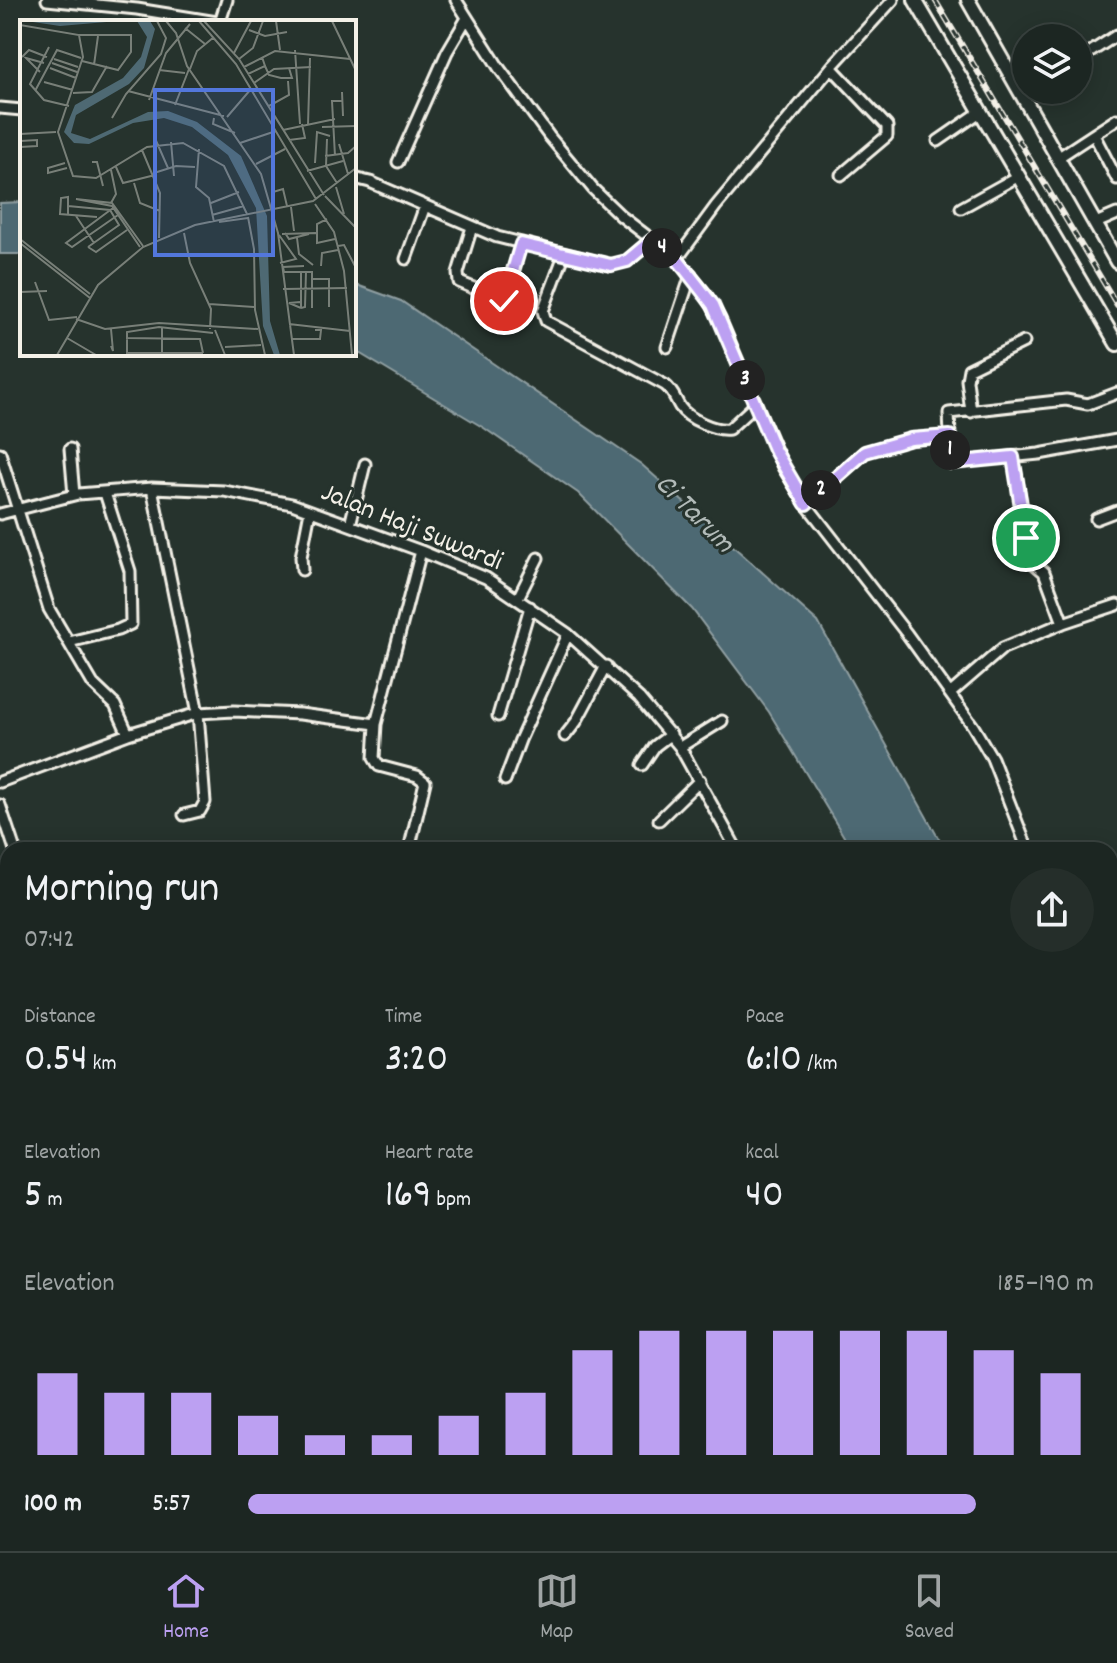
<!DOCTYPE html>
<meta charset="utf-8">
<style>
body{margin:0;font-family:Dekko,sans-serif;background:#252e2a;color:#f1f3f6;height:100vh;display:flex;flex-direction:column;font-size:30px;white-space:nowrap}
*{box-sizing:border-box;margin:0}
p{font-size:26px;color:#a0a5a5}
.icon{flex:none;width:44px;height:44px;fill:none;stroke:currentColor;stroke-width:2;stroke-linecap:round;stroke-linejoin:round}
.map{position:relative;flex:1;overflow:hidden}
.sheet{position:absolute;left:0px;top:842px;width:1118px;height:710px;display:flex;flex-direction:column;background:#1c2622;border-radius:24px 24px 0 0;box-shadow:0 4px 20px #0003,0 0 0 2px #3a4340}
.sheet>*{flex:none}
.fabs{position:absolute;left:1012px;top:24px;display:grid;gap:16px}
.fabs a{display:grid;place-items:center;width:80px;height:80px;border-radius:50%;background:#1c2622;box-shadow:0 4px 20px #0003,0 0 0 2px #3a4340;font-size:40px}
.pin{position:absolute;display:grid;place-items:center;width:68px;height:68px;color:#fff;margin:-34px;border:4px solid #fff;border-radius:50%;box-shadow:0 2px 8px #0007}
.km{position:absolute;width:40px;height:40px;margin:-20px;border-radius:50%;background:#222;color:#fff;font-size:22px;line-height:40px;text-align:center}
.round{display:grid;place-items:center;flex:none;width:84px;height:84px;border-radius:42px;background:#252e2a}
.overview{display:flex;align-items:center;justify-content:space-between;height:136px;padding:0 24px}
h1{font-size:44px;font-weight:600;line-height:60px}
.metrics{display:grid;grid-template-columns:repeat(3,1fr);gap:12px;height:136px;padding:8px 24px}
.metrics div{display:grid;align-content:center}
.metrics b{font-size:40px;font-weight:600}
.metrics small{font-size:22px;font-weight:400}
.metrics p{font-size:22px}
.chart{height:224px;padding:16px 24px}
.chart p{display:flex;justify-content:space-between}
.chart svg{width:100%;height:144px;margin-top:8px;stroke:#bca0f2;stroke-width:6}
ul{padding:0 24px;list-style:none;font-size:26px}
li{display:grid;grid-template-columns:128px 96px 1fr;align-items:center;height:60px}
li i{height:20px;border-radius:10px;background:#bca0f2}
.tabs{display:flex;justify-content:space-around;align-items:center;height:112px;border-top:2px solid #3a4340;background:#1c2622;font-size:22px;color:#a0a5a5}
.tabs a{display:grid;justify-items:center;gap:4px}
.tabs .selected{color:#bca0f2}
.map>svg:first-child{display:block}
</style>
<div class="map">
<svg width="1117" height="1551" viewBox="0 0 1117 1551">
<rect width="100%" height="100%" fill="#26332d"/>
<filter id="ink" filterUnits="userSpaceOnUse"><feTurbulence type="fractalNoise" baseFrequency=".0125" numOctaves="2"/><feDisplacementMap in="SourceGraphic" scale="16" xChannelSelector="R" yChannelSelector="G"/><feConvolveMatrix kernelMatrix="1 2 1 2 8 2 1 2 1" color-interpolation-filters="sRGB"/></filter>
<g filter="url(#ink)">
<path fill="#4e6973" stroke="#909fa2" stroke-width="2" d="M22,202V254H0V203Z
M354,284L401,301L641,464L818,622L945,850H852L769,712L692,609L578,493L484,428L354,350Z"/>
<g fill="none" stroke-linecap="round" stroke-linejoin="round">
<g stroke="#f4f1e8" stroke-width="15">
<path id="street" d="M47,0L137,9L217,22
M456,0L499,68L549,136L593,189L621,216L677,259L705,293L720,319L783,467L806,504L907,634L973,726L992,758L1028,850
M220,22L227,0
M1078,60L1117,35
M832,68L887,126V136L841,175
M0,108L22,110
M1094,135L1117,179
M938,141L980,112
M1059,157L1117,119
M398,162L447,52L467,18
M354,178L370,182L497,237L611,265L627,261L652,240
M961,208L1017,177
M1096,223L1117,214
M472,227L458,273L459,282L504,301
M564,255L543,311L546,321L665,385C673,391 675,399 680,407C688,419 715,431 729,429L755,405
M406,259L425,206
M677,259L716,206L834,64L893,0
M498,321L521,244
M667,347L691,275
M971,412L967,380L969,369L1024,342
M950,436L951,463L1039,454L1117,440
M70,449L74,495
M0,453L49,609L93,684L115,705L128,734
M1013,457L1031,561L1044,572L1063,623
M152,488L198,713L205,802L200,811L184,815
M806,504L865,452L911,439L950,436L949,413L1066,400L1088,404L1117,393
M0,514L78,494L152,488L224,491L292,504L421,551L486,578L568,634L639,698L680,747L737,850
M1096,519L1117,511
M350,525L365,464
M302,570L301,557L310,511
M518,598L538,558
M69,642L118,630L131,624L130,571L105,493
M951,693L1003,648L1063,623L1117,605
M498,716L530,607
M565,736L576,722L606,666
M680,747L722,721
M642,765L655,746L671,734
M505,780L520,740L568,634
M0,782L128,734L198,713L234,711L300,714L376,724
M0,805L15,850
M659,820L700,780
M409,850L425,782L417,776L379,766L374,758L376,724L421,551
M1110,1109L1117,1107
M0,1113L8,1117
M1110,1157L1117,1162
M320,1544L322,1551
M942,1544V1551"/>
</g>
<g stroke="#f4f1e8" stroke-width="18">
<path id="secondary" d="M915,0L1117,344
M968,0L1117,262"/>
</g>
<g stroke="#f4f1e8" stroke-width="20">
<path id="primary" d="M1110,1130L1116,1126
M0,1419L8,1415
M0,1442L8,1438"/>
</g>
<use href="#street" stroke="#26332d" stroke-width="9"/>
<use href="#secondary" stroke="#26332d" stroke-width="12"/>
<use href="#primary" stroke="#26332d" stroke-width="14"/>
<g stroke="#f4f1e8" stroke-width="6">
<path id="rail" d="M935,0L1117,305"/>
</g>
<use href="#rail" stroke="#26332d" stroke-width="3" stroke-dasharray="9" stroke-linecap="butt"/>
</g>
</g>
<g fill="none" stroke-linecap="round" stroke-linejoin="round" filter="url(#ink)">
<g stroke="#fff" stroke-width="16">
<path id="route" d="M504,301L521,244L611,265L627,261L652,240L677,259L713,305L774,449L806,504L865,452L911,439L950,436L951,463L1013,457L1026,538"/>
</g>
<use href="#route" stroke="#bca0f2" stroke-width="10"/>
</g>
<g text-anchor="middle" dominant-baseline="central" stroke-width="6" stroke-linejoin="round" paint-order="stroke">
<g font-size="28" fill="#f4f1e8" stroke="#26332d">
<text transform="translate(411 529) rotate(22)">Jalan Haji Suwardi</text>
</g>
<g font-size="30" font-style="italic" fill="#b2bbb9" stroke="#26332d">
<text transform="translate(693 515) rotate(45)">Ci Tarum</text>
</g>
</g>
<g transform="translate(20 20)">
<rect width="336" height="336" fill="#26332d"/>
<path d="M6,1H98L40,6ZM117,1H130L135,9L124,48L109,64L56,95L51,113L70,119L128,92L148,91L177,102L221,136L247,196L250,301L260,335H254L243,306L236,188L208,135L172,107L144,98L113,103L69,124L54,123L44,112L55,85L103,58L121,37L127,17Z" fill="#4e6973"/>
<path fill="none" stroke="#787f78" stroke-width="2" d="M146,1L156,13L167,46L241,154L258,213L274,335M179,1L216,44L296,179M184,1L219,39L304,175M256,1L260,30M312,1L336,51M0,5L59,15L63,37L38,112L53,156L76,158L127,127L163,123L204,146L227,194M165,8L185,24M229,10L245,16L267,12M59,15H111V32L98,50L62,41M29,27L10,64L24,80L49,86M275,30L280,104M214,33L231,1M2,37L9,30L27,37M34,39L58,47M219,39L233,28L243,1M32,43L57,52M74,45L78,16M245,46L249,55L261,58H272L269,48M224,47L255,31L330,39M30,48L56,58M170,49L177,31L194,17M139,50L165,53M20,52L6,38L24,43M228,54L245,46L242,37M24,62L53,70M234,63L254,49L291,47M15,71L37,30L61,38M108,71L204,96M322,72L323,96M53,73L72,72L87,46M129,80L146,33L170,4M155,85L169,49M249,86L269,75L268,61M207,97L231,69M92,98L106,74L141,34L146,18L137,1M194,98L193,104L215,113M288,105L290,38M302,107L336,106M263,110L315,99M0,114L36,112M134,116L148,148M307,119L306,146L317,163M269,120L285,118L282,104M0,121L17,120V126L0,127M151,122L154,156M220,123L256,111M319,124L328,154M179,129L176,167L189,178L194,202M122,130L140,173L139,218M305,136L328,133L336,126M315,136L312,81H322M72,142H77L83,166M45,143L28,148V153L47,148M295,143L297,112L310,116M236,144L265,129M96,147L103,163L135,155M91,150L96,174L91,183M287,151L323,141M134,153L156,146L175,147M114,163L120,183L140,191M316,167L324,194M253,172L263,169L267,186M305,176L336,208M56,179L92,183L123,226M56,179L92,186L120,227M191,183L219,172M295,184L314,212L324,251L332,335M48,186L90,190L99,205L68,227M271,187L274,211M93,188L46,223L52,227L98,195M48,195V177L41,178L40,194L77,197M192,195L224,186M56,196L74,223M228,197L234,229L235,290L245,335M307,199L297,204V223L315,219M199,202L228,198M164,213L170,243L191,289L190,309M265,213L269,219L289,214M262,214L296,213M259,215L276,239L260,243M277,218L279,234L293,245M0,219L70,274M0,223L70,278M318,226L324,225L336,248M68,227L76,232L107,210M301,246L302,233L318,230M264,252L263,247L284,246M264,252H292V288M292,259H309V287M15,262L29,300L57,297M263,269L327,268M0,272L27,271M280,282L269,283L281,288M189,284L234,287M281,288L285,287L286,252M281,288V252M56,299L85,309L139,303L238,309M269,304L330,311M195,310L205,335M47,318L76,335M106,318L180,319L183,333M271,319H300L301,310H295M91,326L93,331L91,309M205,327L241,325M142,333V307M183,333H107V312L139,307L193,313M37,335L78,265L123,227L175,205L293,181L336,148"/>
<path fill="#5377dc" fill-opacity="0.15" stroke="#5377dc" stroke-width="4" d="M135,70H253V235H135Z"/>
<rect width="336" height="336" fill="none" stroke="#f4f1e8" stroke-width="4"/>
</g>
</svg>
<div class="fabs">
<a><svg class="icon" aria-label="layers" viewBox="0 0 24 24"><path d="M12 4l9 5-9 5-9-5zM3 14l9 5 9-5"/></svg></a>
</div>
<div class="pin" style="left:1026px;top:538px;background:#1e9e55"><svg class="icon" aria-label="arrive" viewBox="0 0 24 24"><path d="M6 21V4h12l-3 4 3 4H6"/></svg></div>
<div class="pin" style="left:504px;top:301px;background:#d93025"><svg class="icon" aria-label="check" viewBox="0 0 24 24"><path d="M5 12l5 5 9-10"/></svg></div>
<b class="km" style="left:950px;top:450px">1</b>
<b class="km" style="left:821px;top:490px">2</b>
<b class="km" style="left:745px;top:380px">3</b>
<b class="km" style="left:662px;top:248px">4</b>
<section class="sheet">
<div class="overview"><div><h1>Morning run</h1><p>07:42</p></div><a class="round"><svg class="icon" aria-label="share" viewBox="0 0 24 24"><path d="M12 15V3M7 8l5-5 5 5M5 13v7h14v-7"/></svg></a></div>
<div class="metrics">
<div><p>Distance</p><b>0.54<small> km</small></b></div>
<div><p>Time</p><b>3:20</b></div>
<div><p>Pace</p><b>6:10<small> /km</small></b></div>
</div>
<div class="metrics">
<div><p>Elevation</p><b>5<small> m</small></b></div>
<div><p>Heart rate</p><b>169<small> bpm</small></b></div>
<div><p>kcal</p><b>40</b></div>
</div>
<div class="chart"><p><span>Elevation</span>185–190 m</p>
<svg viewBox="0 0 160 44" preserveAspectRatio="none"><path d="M5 44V19M15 44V25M25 44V25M35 44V32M45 44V38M55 44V38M65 44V32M75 44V25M85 44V12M95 44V6M105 44V6M115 44V6M125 44V6M135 44V6M145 44V12M155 44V19"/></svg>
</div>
<ul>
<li><b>100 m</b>5:57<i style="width:86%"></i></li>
</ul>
</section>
</div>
<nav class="tabs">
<a class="selected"><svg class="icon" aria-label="home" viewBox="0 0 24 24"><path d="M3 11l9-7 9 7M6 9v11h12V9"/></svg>Home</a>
<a><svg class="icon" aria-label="map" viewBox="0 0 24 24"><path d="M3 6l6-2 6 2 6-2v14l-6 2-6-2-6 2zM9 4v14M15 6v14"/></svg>Map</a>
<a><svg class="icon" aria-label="saved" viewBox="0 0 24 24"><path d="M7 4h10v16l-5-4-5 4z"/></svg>Saved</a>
</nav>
